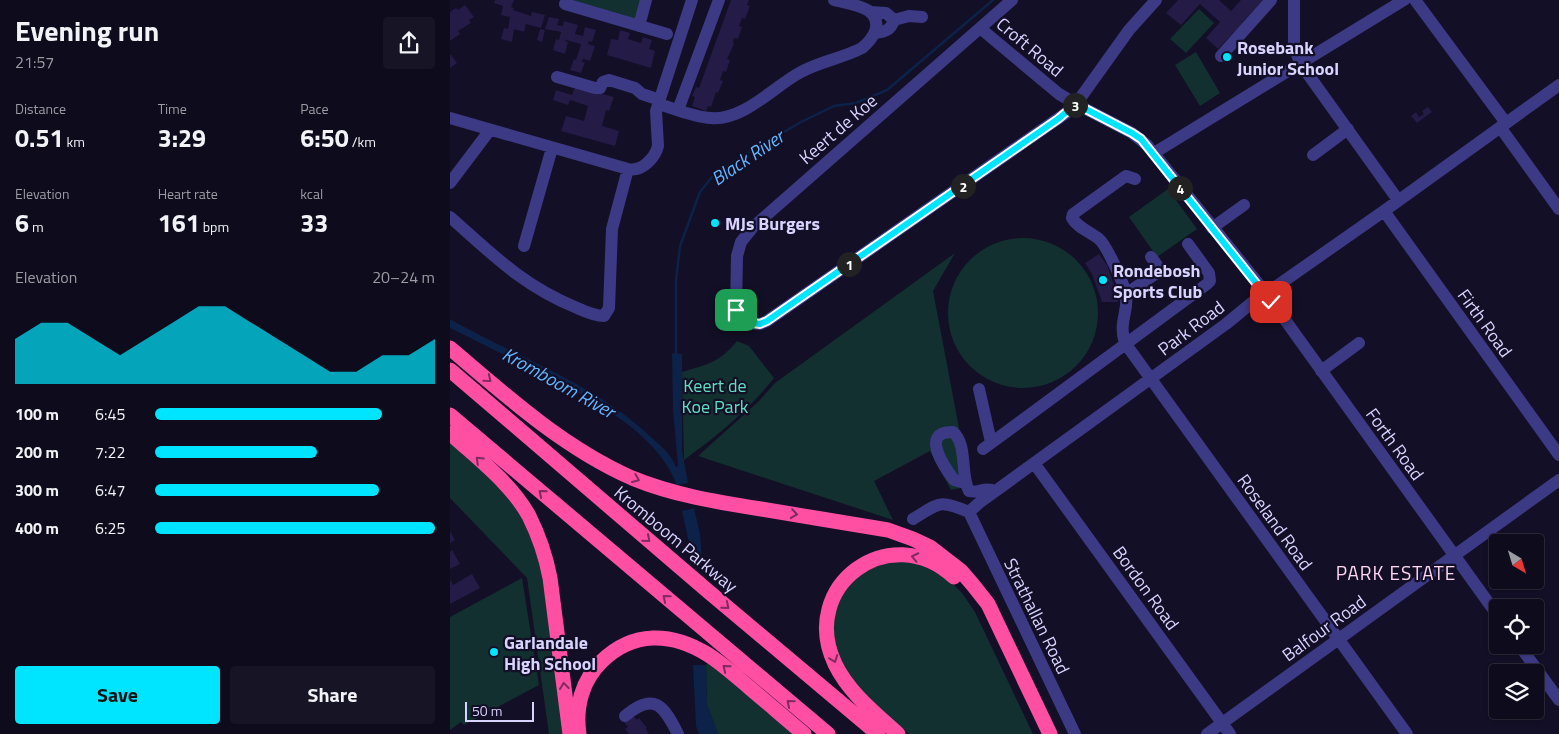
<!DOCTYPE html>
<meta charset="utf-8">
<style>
body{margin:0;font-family:"Titillium Web",sans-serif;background:#171425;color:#f1f3f6;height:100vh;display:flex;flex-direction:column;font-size:19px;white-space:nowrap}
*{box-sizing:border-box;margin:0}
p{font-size:16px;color:#9b9ba3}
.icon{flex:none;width:28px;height:28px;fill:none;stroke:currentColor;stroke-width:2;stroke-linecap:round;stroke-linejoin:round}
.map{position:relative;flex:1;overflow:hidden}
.details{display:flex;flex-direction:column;background:#0e0b1c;width:450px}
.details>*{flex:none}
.needle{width:32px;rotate:142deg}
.tools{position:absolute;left:1039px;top:534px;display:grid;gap:10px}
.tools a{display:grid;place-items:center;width:55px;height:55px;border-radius:5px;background:#0e0b1c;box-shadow:0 1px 4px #0004,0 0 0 1px #2e2b3b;font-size:25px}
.scale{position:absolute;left:15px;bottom:12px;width:69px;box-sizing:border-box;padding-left:5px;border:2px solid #d9d4ff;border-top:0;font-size:14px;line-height:18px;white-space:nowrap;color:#d9d4ff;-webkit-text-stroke:4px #130f26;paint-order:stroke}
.pin{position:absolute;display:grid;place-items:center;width:42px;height:42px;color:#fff;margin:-21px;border-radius:10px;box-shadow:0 2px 8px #0006}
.km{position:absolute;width:25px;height:25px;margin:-12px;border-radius:50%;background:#222;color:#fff;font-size:14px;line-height:25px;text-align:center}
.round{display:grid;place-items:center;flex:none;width:52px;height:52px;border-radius:5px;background:#171425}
.headline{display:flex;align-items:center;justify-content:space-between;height:85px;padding:0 15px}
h1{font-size:28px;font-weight:700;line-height:38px}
.stats{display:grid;grid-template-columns:repeat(3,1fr);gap:8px;height:85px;padding:5px 15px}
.stats div{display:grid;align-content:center}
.stats b{font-size:25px;font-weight:700}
.stats small{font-size:14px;font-weight:400}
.stats p{font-size:14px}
.chart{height:140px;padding:10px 15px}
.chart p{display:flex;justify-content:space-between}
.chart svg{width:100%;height:90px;margin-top:5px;fill:#00e5ff;opacity:.7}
.cta{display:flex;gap:10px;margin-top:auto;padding:10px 15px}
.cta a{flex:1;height:58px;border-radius:5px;background:#00e5ff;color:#111;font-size:20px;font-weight:700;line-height:58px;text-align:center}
.cta a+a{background:#171425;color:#f1f3f6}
ul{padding:0 15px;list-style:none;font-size:16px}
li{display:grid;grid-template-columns:80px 60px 1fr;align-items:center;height:38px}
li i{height:12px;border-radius:6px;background:#00e5ff}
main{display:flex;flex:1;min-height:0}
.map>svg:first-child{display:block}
</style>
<main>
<section class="details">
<div class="headline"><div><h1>Evening run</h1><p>21:57</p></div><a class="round"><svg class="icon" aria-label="share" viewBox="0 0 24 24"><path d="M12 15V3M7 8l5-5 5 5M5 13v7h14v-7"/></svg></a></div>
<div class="stats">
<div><p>Distance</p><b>0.51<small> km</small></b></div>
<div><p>Time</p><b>3:29</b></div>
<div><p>Pace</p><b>6:50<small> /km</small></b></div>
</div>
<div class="stats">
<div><p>Elevation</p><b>6<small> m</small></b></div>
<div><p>Heart rate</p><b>161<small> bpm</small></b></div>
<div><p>kcal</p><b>33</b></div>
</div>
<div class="chart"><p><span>Elevation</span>20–24 m</p>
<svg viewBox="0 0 160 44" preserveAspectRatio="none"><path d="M0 44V22L10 14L20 14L30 22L40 30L50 22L60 14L70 6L80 6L90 14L100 22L110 30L120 38L130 38L140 30L150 30L160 22V44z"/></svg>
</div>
<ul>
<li><b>100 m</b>6:45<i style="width:81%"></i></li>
<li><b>200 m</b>7:22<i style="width:58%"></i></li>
<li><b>300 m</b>6:47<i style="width:80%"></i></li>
<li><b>400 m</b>6:25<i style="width:100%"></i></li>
</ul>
<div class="cta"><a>Save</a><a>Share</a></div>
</section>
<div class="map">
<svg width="1109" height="734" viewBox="0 0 1109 734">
<rect width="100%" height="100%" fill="#130f26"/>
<path fill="#12302f" d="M117,0H192L187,18L184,20Z
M749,9L764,23L736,53L720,39Z
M746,52L770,93L750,106L725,65Z
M718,189L747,229L707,257L679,217Z
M498 313a75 75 0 1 1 150 0a75 75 0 1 1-150 0Z
M505,253L483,291L520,486L501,490L480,451L424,481L443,520L248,456L308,402L325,383Z
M287,341L299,346L324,378C298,411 267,436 234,460L232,372C258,364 269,363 287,341Z
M0,441L44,480L68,510L89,554L115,734H99L77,578L0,498Z
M436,561L466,562L499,580L512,593L525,612L583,734H459L412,692L400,679L384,646V609L403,578Z
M72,578L89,685L14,725L11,722L0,730V617Z
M258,662L345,734H268L257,705L256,665Z"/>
<path fill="#0c2248" d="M0,319C68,358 145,383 202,438C212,447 221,454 226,467L228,466L223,410L222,353L232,354V450L238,483L227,485C205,428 133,395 82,369C54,355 27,341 0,328Z
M244,508L250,534L252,560H240L239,543L232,511Z
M243,665H256L257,705L268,734H249L246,726Z"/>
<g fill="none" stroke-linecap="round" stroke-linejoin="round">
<path stroke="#0c2248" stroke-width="2.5" d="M226,357V280L230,246L250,192L262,177L291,157L351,122L384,106L406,103L437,90L543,0"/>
</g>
<path fill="#241b47" d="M45,0H64L61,7L64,8L63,10L81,16L82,12L95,15L91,28L76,24L74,32L64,29L62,42L51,39L54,28L58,29L60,17L51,15L53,6L44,3Z
M281,0H299L297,5L300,6L295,19L292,18L289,26L292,27L288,39L284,38L283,43L284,44L277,59L280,60L276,72L273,71L270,80L273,81L268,93L266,92L261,107L258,106L256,111L242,106L245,97L242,96L246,87L249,88Z
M728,0H769L781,11L791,0H813L792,23L795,25L788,32L786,30L768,49L756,38L770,22L750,4L731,25L716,13Z
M15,5L24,17L19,20L21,23L8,31L10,34L0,41V12L6,8L8,10Z
M99,17L109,19L107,25L113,26L114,21L128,25L125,34L133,36L135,27L146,30L142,42L139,41L138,44L145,46L140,61L133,59L132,62H135L131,73L120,70L124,59L126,60L131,44L116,40L115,41L118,42L115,54L103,50L106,39L109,40L111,32L95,29Z
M90,29L95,30L92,42L87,40Z
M170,30L180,33L178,39L191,43L193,37L202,40L199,49L205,51L201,68L157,55L161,39L168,40Z
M0,55H1L7,63L0,68Z
M125,87L164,97L159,111L156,110L152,126L169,131L165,146L111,131L116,116L134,121L138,106L120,100L118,105L103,100L106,90L122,95Z
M978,107L982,112L967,123L961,116L966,112L969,117L974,114L972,111Z
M649,254L657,265L664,285L666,284L669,296L668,302H652L642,274L635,263Z
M0,531L5,540L0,543Z
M2,550L10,564L0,569V552Z
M22,574L30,588L0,604V579L3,585Z
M183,715L187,720L189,718L197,728L196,729L199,734H179L175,729L178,727L174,722Z"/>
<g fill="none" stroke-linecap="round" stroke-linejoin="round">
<path stroke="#3d3a85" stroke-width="12" d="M562,0L303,227L291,242L287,256L286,310L296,323L310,324L317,321L616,113L626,104L679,30L706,0
M844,0V45L850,63L948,200
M965,0L1056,123
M115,4L217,34
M420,12L436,13L444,20
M444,20L459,16L472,17
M189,26L196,0
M530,28L609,94L626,104L682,133L697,145L815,292L1048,616
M425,33C435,32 441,30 444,20
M771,56L821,0
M107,77L145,88H150L153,82L159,80L185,88L192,94L210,100
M209,104C225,109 243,117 261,118C294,121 324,86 351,72C371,61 393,58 412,48C423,39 434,23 419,11C410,5 395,3 384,0
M228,110L269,0
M0,118L178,169C192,172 205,158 208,146L206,111L242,0
M1050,127L1109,209
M704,153L954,0
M863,155L898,129
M685,179L676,176L673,178L623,214L622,218C627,227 640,232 649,239C657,246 673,282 676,294C679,310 668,323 675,343L957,734
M0,183L40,130
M934,211L1109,455
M0,217C42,254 72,285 125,307C134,311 144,316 154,316L159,308L162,229L178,169
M762,228L794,205
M74,246L102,148
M676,294L708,272L707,265L701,257
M871,371L909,343
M529,389L541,442
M533,449L757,284L760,281L759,273L738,244
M584,463L780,734
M515,483L504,480C495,468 469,431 503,432C518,445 510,475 519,491C529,494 534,486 545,491
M519,512L529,503L776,324L815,292L824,288L934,211L1109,85
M519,512L625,734
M463,519C490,503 488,499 519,512
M1069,645L1109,700
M175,716C204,691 214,706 228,734
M757,734L1109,480"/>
<path stroke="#ff4fa3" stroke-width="15" d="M0,348C56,396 114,448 182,478C223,495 267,502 311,509C353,516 396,523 438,530L463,539L480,547L511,571L523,585L538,604L600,734
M0,370L259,592L428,734
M0,415L378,734
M0,433C27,458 61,483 79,516C89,536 96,557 100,578L120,734
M129,734C125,707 132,680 152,661C183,631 221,632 257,654C273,664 287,677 301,689C319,704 336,719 354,734
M448,734C425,713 399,693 385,664C348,586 440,518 504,577"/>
</g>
<defs><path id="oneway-chevron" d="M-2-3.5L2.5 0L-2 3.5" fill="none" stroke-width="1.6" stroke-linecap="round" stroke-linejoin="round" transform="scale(1.25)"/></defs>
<g stroke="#7d2c5e">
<use href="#oneway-chevron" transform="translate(38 379) rotate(39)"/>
<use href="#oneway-chevron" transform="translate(29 460) rotate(-137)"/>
<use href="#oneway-chevron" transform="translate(186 479) rotate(23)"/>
<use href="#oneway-chevron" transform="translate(92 493) rotate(-140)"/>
<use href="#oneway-chevron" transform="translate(344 514) rotate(9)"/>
<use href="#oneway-chevron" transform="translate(197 539) rotate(41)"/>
<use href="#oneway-chevron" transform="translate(465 557) rotate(-168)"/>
<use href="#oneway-chevron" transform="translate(216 598) rotate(-140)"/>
<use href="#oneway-chevron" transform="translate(276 606) rotate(40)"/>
<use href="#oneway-chevron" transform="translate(384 659) rotate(69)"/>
<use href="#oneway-chevron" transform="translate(276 668) rotate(-141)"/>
<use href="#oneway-chevron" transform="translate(114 686) rotate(-97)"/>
<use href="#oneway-chevron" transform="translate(340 703) rotate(-140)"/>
</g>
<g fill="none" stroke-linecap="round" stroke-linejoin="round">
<g stroke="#fff" stroke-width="10">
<path id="route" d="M286,310L296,322L310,324L317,321L608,119L626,104L682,133L691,139L821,302"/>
</g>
<use href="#route" stroke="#00e5ff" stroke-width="6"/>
</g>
<g fill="#00e5ff" stroke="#130f26" stroke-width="2">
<circle cx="777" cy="57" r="5"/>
<circle cx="265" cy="223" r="5"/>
<circle cx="653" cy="280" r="5"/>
<circle cx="44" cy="652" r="5"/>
</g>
<g text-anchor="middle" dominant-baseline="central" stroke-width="4.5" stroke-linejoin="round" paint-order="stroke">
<g font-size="18" fill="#d9d4ff" stroke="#130f26">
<text transform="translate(580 47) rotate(40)">Croft Road</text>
<text transform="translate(388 129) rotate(-41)">Keert de Koe</text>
<text transform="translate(1035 323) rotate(54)">Firth Road</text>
<text transform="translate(741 328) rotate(-37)">Park Road</text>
<text transform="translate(945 444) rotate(54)">Forth Road</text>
<text transform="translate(825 522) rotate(54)">Roseland Road</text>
<text transform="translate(226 539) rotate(40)">Kromboom Parkway</text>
<text transform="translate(696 588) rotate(54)">Bordon Road</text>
<text transform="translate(587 616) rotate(64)">Strathallan Road</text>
<text transform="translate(874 628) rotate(-36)">Balfour Road</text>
</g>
<g font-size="18" font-weight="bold" fill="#d9d4ff" stroke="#130f26" text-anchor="start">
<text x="787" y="47">Rosebank<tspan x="787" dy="21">Junior School</tspan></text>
<text x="275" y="223">MJs Burgers</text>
<text x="663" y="270">Rondebosh<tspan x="663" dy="21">Sports Club</tspan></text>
<text x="54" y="642">Garlandale<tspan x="54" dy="21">High School</tspan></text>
</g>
<g font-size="18" fill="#5fe0c0" stroke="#130f26">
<text x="265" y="385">Keert de<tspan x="265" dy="21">Koe Park</tspan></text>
</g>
<g font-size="19" font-style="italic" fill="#62b6ff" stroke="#130f26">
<text transform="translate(297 157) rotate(-34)">Black River</text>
<text transform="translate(109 382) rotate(29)">Kromboom River</text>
</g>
<g font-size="19" letter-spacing="1" fill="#ffd6f0" stroke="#130f26">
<text x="946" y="572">PARK ESTATE</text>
</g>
</g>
</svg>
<div class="tools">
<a><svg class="needle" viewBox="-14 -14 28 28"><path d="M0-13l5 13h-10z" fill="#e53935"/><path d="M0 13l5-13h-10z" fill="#9b9ba3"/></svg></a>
<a><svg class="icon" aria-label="locate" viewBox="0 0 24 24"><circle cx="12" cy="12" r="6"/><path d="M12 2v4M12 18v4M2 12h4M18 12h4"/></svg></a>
<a><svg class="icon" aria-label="layers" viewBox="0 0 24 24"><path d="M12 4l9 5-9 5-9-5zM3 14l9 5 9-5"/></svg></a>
</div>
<div class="scale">50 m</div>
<div class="pin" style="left:286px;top:310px;background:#1e9e55"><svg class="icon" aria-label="arrive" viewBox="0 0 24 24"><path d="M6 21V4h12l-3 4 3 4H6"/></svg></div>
<div class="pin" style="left:821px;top:302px;background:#d93025"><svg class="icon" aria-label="check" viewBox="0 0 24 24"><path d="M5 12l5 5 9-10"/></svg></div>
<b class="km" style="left:399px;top:264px">1</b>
<b class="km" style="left:513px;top:186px">2</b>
<b class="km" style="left:625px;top:105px">3</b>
<b class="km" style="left:730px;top:188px">4</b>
</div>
</main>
